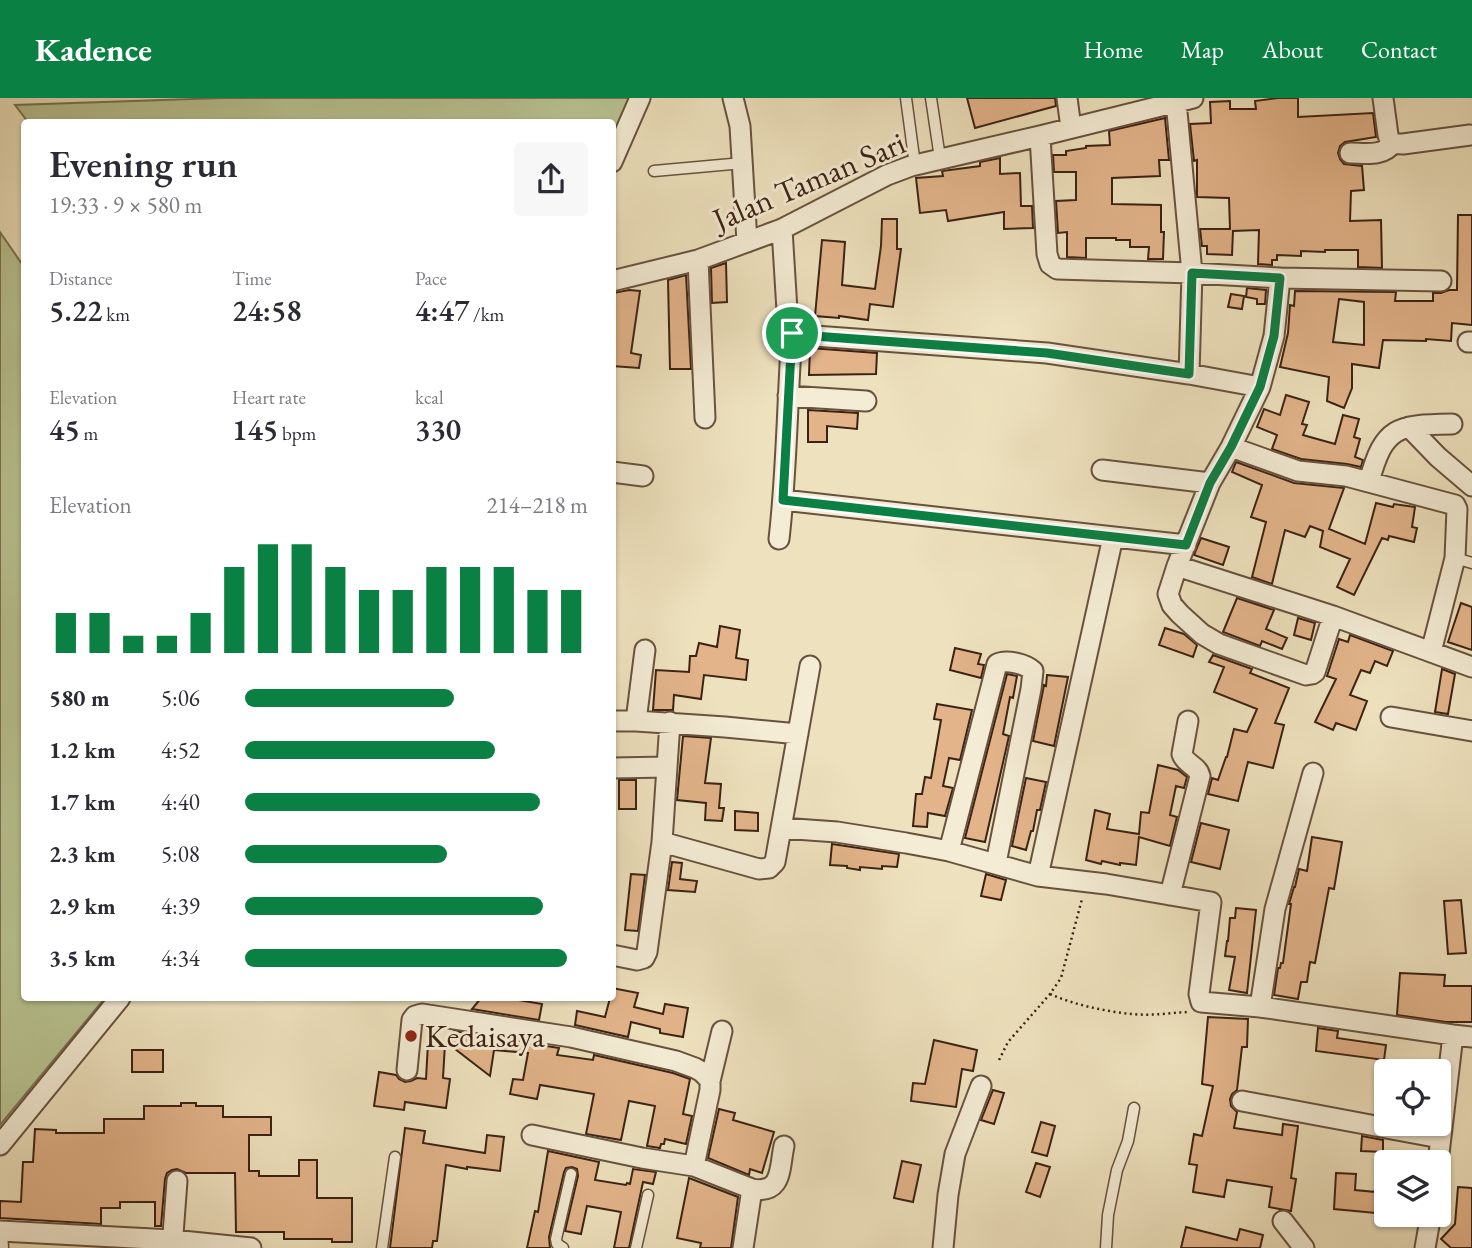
<!DOCTYPE html>
<meta charset="utf-8">
<style>
body{margin:0;font-family:"EB Garamond",serif;background:#f7f7f7;color:#2b2b33;height:100vh;display:flex;flex-direction:column;font-size:26px;white-space:nowrap}
*{box-sizing:border-box;margin:0}
p{font-size:23px;color:#7c7c81}
.icon{flex:none;width:38px;height:38px;fill:none;stroke:currentColor;stroke-width:2;stroke-linecap:round;stroke-linejoin:round}
.map{position:relative;flex:1;overflow:hidden}
.panel{position:absolute;left:21px;top:21px;width:595px;height:882px;display:flex;flex-direction:column;background:#fff;border-radius:7px;box-shadow:0 2px 5px #0004}
.panel>*{flex:none}
.controls{position:absolute;left:1374px;top:961px;display:grid;gap:14px}
.controls a{display:grid;place-items:center;width:77px;height:77px;border-radius:7px;background:#fff;box-shadow:0 2px 5px #0004;font-size:35px}
.pin{position:absolute;display:grid;place-items:center;width:60px;height:60px;color:#fff;margin:-30px;border:4px solid #fff;border-radius:50%;box-shadow:0 2px 7px #0007}
.round{display:grid;place-items:center;flex:none;width:74px;height:74px;border-radius:7px;background:#f7f7f7}
.summary{display:flex;align-items:center;justify-content:space-between;height:119px;padding:0 28px}
h1{font-size:38px;font-weight:600;line-height:52px}
.metrics{display:grid;grid-template-columns:repeat(3,1fr);gap:10px;height:119px;padding:7px 28px}
.metrics div{display:grid;align-content:center}
.metrics b{font-size:30px;font-weight:600}
.metrics small{font-size:19px;font-weight:400}
.metrics p{font-size:19px}
.chart{height:196px;padding:14px 28px}
.chart p{display:flex;justify-content:space-between}
.chart svg{width:100%;height:126px;margin-top:7px;stroke:#0b8043;stroke-width:6}
ul{padding:0 28px;list-style:none;font-size:23px}
li{display:grid;grid-template-columns:112px 84px 1fr;align-items:center;height:52px}
li i{height:18px;border-radius:9px;background:#0b8043}
header{display:flex;align-items:center;gap:42px;box-sizing:border-box;height:98px;padding:0 35px;background:#0b8043;color:#fff}
header strong{font-size:33px}
nav{display:flex;gap:38px;margin-inline-start:auto;font-size:24px}
.map>svg:first-child{display:block}
</style>
<header>
<strong>Kadence</strong>
<nav><a>Home</a><a>Map</a><a>About</a><a>Contact</a></nav>
</header>
<div class="map">
<svg width="1472" height="1150" viewBox="0 0 1472 1150">
<rect width="100%" height="100%" fill="#eee2be"/>
<filter id="stains"><feTurbulence type="fractalNoise" baseFrequency=".00286" numOctaves="4"/><feColorMatrix values="0 0 0 0 .2 0 0 0 0 .09 0 0 0 0 .02 0 0 0 .5 -.17"/></filter>
<radialGradient id="worn" r=".72"><stop offset=".6" stop-color="#630" stop-opacity="0"/><stop offset="1" stop-color="#630" stop-opacity=".3"/></radialGradient>
<path fill="#b8c391" stroke="#7a7252" stroke-width="2" d="M222,0H631L613,48L612,24H28L15,7Z
M0,134L24,169V900H105L0,1027Z"/>
<path fill="#e3b48a" stroke="#3b2214" stroke-width="2" fill-rule="evenodd" d="M967,0H1055L1056,8L975,30Z
M1278,0H1298V19L1373,15L1376,39L1345,44L1340,48L1338,55L1340,61L1344,66L1362,68L1364,92L1351,93L1350,123L1381,122L1382,170L1358,169V152H1325V154L1301,153V158L1277,157V162H1272V167L1258,166L1259,132L1233,133L1232,157L1207,156V148H1202L1200,131H1230L1229,100L1197,99V62L1194,63L1190,26L1211,25L1210,4L1230,3V11H1256L1255,3Z
M1165,20L1169,62H1159L1160,78L1112,80V106L1161,107V134H1164L1163,161H1148L1149,149H1130V142H1116V140H1086V160L1067,159V134L1058,135L1056,103L1076,102V74H1054L1053,57H1066V53L1086,50V48L1110,47L1109,33Z
M1000,60V76L1020,75L1021,108H1032L1033,130L1004,131V114L948,123L946,112L920,115L916,80L943,78L942,73L980,68V64Z
M1458,117H1472V227L1452,225L1451,243L1426,241V243L1383,242L1379,270L1352,266V290L1344,310L1327,303L1329,279L1280,269L1288,235L1290,207L1294,208L1295,193L1396,194L1395,203H1433V195H1441L1449,192H1457ZM1339,201L1364,204V247L1333,244Z
M882,121H897V151H901L893,209L870,206L868,222L839,218V220L815,218L822,142L845,144L842,187L875,191L881,148Z
M726,165L727,204L712,205L711,170Z
M686,177L691,271H670L668,182Z
M1247,190L1266,192L1265,206H1257V201L1246,199Z
M629,192L640,193L631,255L641,257L639,270L612,268L613,195Z
M1231,196L1244,198L1242,211L1228,209Z
M810,250L877,255L876,276L809,277Z
M1286,297L1309,304L1302,326L1307,327L1303,337L1335,346L1343,317L1359,321L1354,339L1360,341L1355,359L1363,362L1361,369L1347,366L1301,361L1272,351L1277,337L1257,329L1264,311L1280,317Z
M808,312L858,315L857,331L827,328V344H808Z
M1236,364L1294,385L1344,390L1329,431L1365,446L1376,405L1393,409L1394,406L1415,409L1412,429L1417,430L1414,444L1389,438L1388,442L1382,440L1354,497L1337,489L1350,461L1320,449L1323,433L1310,428L1305,439L1285,432L1272,486L1252,479L1266,424L1251,419L1262,387L1232,374Z
M1201,440L1229,449L1223,467L1194,457Z
M1237,500L1274,512L1266,531L1287,540L1282,551L1262,543L1260,548L1223,534Z
M1461,505L1472,509V552L1448,544Z
M1298,520L1315,525L1311,542L1294,537Z
M720,528L740,532L736,560L748,562L746,582L704,577L701,601L674,597L673,612H653L656,572L689,574L690,558H696L699,545L717,549Z
M1165,530L1184,536L1197,547L1193,559L1159,547Z
M1350,537L1393,553L1387,568L1375,563L1370,575L1361,572L1350,597L1367,603L1356,632L1336,625L1333,632L1315,624L1336,581L1327,578L1339,541L1348,544Z
M955,550L981,556L978,566L984,567L981,580L950,572Z
M1213,557L1252,571L1250,575L1289,590L1275,625L1284,627L1273,670L1248,664L1238,703L1208,696L1212,680L1218,682L1226,659H1227L1234,631L1247,634L1257,611L1214,594L1224,569L1209,564Z
M1442,571L1455,576L1448,616L1435,614Z
M1007,576L1017,578L1013,600L1010,599L1003,636L1009,638L985,744L965,740Z
M1047,577L1068,579L1054,648L1033,643L1044,587L1046,588Z
M937,606L972,612L960,662L949,660L943,688L953,690L945,718L928,715L927,729L913,728L916,696H922L925,679L931,680L941,622L934,621Z
M683,638L711,640L705,685L721,686L719,710H724L722,723L705,722L706,705L677,702Z
M1158,667L1178,672L1187,679L1184,690L1176,688L1170,717L1177,719L1170,748L1139,739L1136,767L1120,765V767L1102,763L1101,766L1086,762L1095,712L1110,716L1107,731L1139,736L1141,714L1149,715Z
M1026,680L1046,684L1040,712H1037L1033,733H1031L1026,752L1012,748Z
M619,682H636V711H619Z
M735,713L758,715V733L735,732Z
M1201,725L1229,732L1220,771L1191,764Z
M1312,739L1342,744L1334,791L1329,790L1315,865L1310,864L1307,884H1301L1298,901L1274,897L1278,870H1280L1281,865H1283L1291,806H1289L1294,789H1295L1299,771L1307,773Z
M832,746L899,756L897,769L882,768V771L860,769V772L847,770V768L830,767Z
M672,764L682,765L680,781L697,783L695,794L668,792Z
M631,776L645,777L638,833L625,832Z
M986,776L1006,782L1001,802L981,798Z
M1461,802L1466,855L1448,856L1444,803Z
M1236,810L1256,812L1247,895L1229,892L1235,859L1225,858L1227,843H1228L1230,820H1235Z
M1400,875L1445,877L1444,888H1472V924H1446L1397,917Z
M612,890L638,895L634,909L663,916L665,906L688,910L683,939L660,935V931L631,924L628,939L575,927L577,913L605,919L610,900H612Z
M481,900H507L542,906L539,922L472,911Z
M1208,919L1248,921L1247,949H1242L1237,992L1232,996L1230,1001L1231,1008L1237,1014L1234,1030L1282,1037L1283,1026L1298,1028L1291,1080L1296,1081L1291,1113L1269,1109L1272,1089L1227,1082L1224,1099L1193,1094L1197,1067L1189,1066L1194,1036L1202,1038L1213,988L1202,986Z
M1318,930L1338,933L1337,940L1386,947L1384,962L1316,953Z
M454,933L559,950L557,957L593,962L594,957L673,975L690,981L683,1016L692,1018L686,1046L665,1041L664,1046H661L660,1050L647,1048L655,1008L629,1003L621,1042L586,1036L594,996L540,987L537,1001L510,996L513,981L523,982L528,955L494,952L490,978L446,944Z
M934,942L977,952L973,973L962,971L956,1009L911,1003L913,985L925,986Z
M428,945L445,946L443,980L450,981L446,1010L405,1004L404,1012L374,1008L379,974L396,977L399,981L405,984L411,983L417,980L426,981Z
M132,952H163V974H132Z
M993,992L1004,995L994,1026L981,1022Z
M181,1005H196V1008H223V1019H271V1037H249V1073H259V1078H299V1062H317V1100H352V1144H332V1141H284V1134H236L235,1075H186L177,1071L172,1072L167,1075L165,1081L161,1128H155V1104H120V1110H101V1126L0,1120V1103L21,1104L23,1064H33L35,1031L56,1032V1035H104V1021H144V1008H181Z
M719,1011L735,1015L733,1022L774,1034L762,1075L750,1071L749,1077L708,1060Z
M1041,1024L1055,1028L1047,1058L1032,1054Z
M405,1030L425,1033L423,1045L485,1055L487,1037L504,1039L500,1073L467,1069V1071L446,1067L437,1143H433L432,1150H390Z
M1362,1038L1383,1042V1054L1361,1053Z
M548,1053L599,1064L595,1082L626,1087L627,1085L630,1086L633,1071L656,1074L653,1086L643,1084L629,1150H614L621,1114L587,1108L581,1136L565,1133L578,1078L577,1071L572,1069L566,1070L564,1074L549,1139L550,1150H527L535,1113L538,1114Z
M902,1063L921,1067L913,1104L894,1100Z
M1036,1065L1050,1069L1040,1099L1026,1094Z
M1336,1075L1356,1076L1355,1092L1386,1095V1116L1334,1111Z
M689,1080L738,1099L731,1150H700L701,1145L677,1140Z
M1458,1089L1472,1090V1150H1451L1441,1141L1455,1126Z
M1186,1129L1237,1142L1240,1131L1263,1137L1260,1150H1181Z"/>
<g fill="none" stroke-linecap="round" stroke-linejoin="round">
<g stroke="#68523e" stroke-width="13">
<path id="service" d="M906,0L915,67
M931,0L940,60
M654,73L743,65
M1455,460L1472,465
M2,1133L3,1150
M382,1150L395,1059
M563,1150L557,1146L556,1141L571,1076
M636,1150L648,1097
M1106,1150L1108,1117L1117,1072L1128,1043L1134,1010"/>
</g>
<g stroke="#68523e" stroke-width="23">
<path id="minor" d="M733,0L740,28L747,144
M1067,0L1071,30
M1383,0L1388,37C1390,46 1395,46 1403,46L1470,37
M1176,3L1192,175L1189,276
M1040,38L1047,156L1050,166L1057,171L1192,175L1280,180L1441,183
M1350,55C1365,55 1383,59 1393,45
M612,64L640,0
M782,131L788,229L792,235L801,237L1047,255L1189,276L1260,289
M698,162L705,320
M1280,180L1274,238L1260,289L1231,349L1210,385L1177,468L1168,496L1172,507L1180,516L1202,536L1219,546L1306,577L1312,576L1315,574L1333,518
M612,183L698,162L782,131L887,77L911,68L1040,38L1193,0
M1468,244H1472
M788,298L866,303
M1409,329L1438,359L1472,388
M1231,349L1298,373L1346,378L1455,407L1457,411L1455,460L1431,554
M1102,372L1210,385
M612,374L643,378
M1369,384C1384,328 1397,327 1452,326
M783,402L1186,447
M779,441C787,372 787,304 792,235
M1177,468L1333,518L1472,569
M1391,619L1472,633
M612,623H636L645,552
M636,623L725,629L798,636
M612,670L667,669
M781,730L837,734L906,745L949,753L1038,778L1106,786L1211,804L1199,896L1201,904L1260,909L1453,937L1472,939
M662,744L759,771L769,770L775,764L810,568
M949,753L997,566C1006,561 1026,566 1033,573L1031,591L996,765
M1038,778L1113,439
M1170,797L1200,678C1198,668 1185,666 1182,656L1188,623
M612,857L637,862L644,860L647,854L662,744L670,624
M1260,909L1275,811L1313,675
M407,972L412,922L415,918L422,916L571,939L676,963L695,970L702,974L707,979L710,983V992L694,1068
M710,983L722,933
M1242,1003L1440,1040
M532,1037L642,1060L694,1068L752,1091C783,1096 779,1071 784,1048
M0,1047L120,900
M1438,1064L1453,937
M1283,1123L1304,1150
M0,1133L172,1142L251,1150
M172,1150L177,1083
M743,1150L752,1091
M943,1150L948,1097L955,1056L981,988
M1425,1150L1431,1116"/>
</g>
<path stroke="#3b2214" stroke-width="2.5" stroke-dasharray="2 3.5" stroke-linecap="butt" d="M1050,896C1075,907 1104,913 1131,916C1150,918 1169,915 1187,914
M999,962L1008,944L1050,896L1061,880L1082,801"/>
<use href="#service" stroke="#f4ecd5" stroke-width="10"/>
<use href="#minor" stroke="#f4ecd5" stroke-width="19"/>
</g>
<g fill="none" stroke-linecap="round" stroke-linejoin="round">
<g stroke="#fff" stroke-width="14">
<path id="route" d="M1192,175L1280,180L1274,238L1260,289L1231,349L1210,385L1186,447L783,402L792,235L800,237L1047,255L1189,276Z"/>
</g>
<use href="#route" stroke="#0b8043" stroke-width="9"/>
</g>
<circle fill="#8f2418" stroke="#f4ecd5" stroke-width="2.5" cx="411" cy="938" r="7"/>
<g text-anchor="middle" dominant-baseline="central" stroke-width="6" stroke-linejoin="round" paint-order="stroke">
<g font-size="32" fill="#3b2214" stroke="#f4ecd5">
<text transform="translate(809 83) rotate(-23)">Jalan Taman Sari</text>
</g>
<g font-size="32" fill="#3b2214" stroke="#f4ecd5" text-anchor="start">
<text x="425" y="938">Kedaisaya</text>
</g>
</g>
<rect width="100%" height="100%" filter="url(#stains)"/>
<rect width="100%" height="100%" fill="url(#worn)"/>
</svg>
<div class="controls">
<a><svg class="icon" aria-label="locate" viewBox="0 0 24 24"><circle cx="12" cy="12" r="6"/><path d="M12 2v4M12 18v4M2 12h4M18 12h4"/></svg></a>
<a><svg class="icon" aria-label="layers" viewBox="0 0 24 24"><path d="M12 4l9 5-9 5-9-5zM3 14l9 5 9-5"/></svg></a>
</div>
<div class="pin" style="left:792px;top:235px;background:#1e9e55"><svg class="icon" aria-label="arrive" viewBox="0 0 24 24"><path d="M6 21V4h12l-3 4 3 4H6"/></svg></div>
<section class="panel">
<div class="summary"><div><h1>Evening run</h1><p>19:33 · 9 × 580 m</p></div><a class="round"><svg class="icon" aria-label="share" viewBox="0 0 24 24"><path d="M12 15V3M7 8l5-5 5 5M5 13v7h14v-7"/></svg></a></div>
<div class="metrics">
<div><p>Distance</p><b>5.22<small> km</small></b></div>
<div><p>Time</p><b>24:58</b></div>
<div><p>Pace</p><b>4:47<small> /km</small></b></div>
</div>
<div class="metrics">
<div><p>Elevation</p><b>45<small> m</small></b></div>
<div><p>Heart rate</p><b>145<small> bpm</small></b></div>
<div><p>kcal</p><b>330</b></div>
</div>
<div class="chart"><p><span>Elevation</span>214–218 m</p>
<svg viewBox="0 0 160 44" preserveAspectRatio="none"><path d="M5 44V30M15 44V30M25 44V38M35 44V38M45 44V30M55 44V14M65 44V6M75 44V6M85 44V14M95 44V22M105 44V22M115 44V14M125 44V14M135 44V14M145 44V22M155 44V22"/></svg>
</div>
<ul>
<li><b>580 m</b>5:06<i style="width:61%"></i></li>
<li><b>1.2 km</b>4:52<i style="width:73%"></i></li>
<li><b>1.7 km</b>4:40<i style="width:86%"></i></li>
<li><b>2.3 km</b>5:08<i style="width:59%"></i></li>
<li><b>2.9 km</b>4:39<i style="width:87%"></i></li>
<li><b>3.5 km</b>4:34<i style="width:94%"></i></li>
</ul>
</section>
</div>
